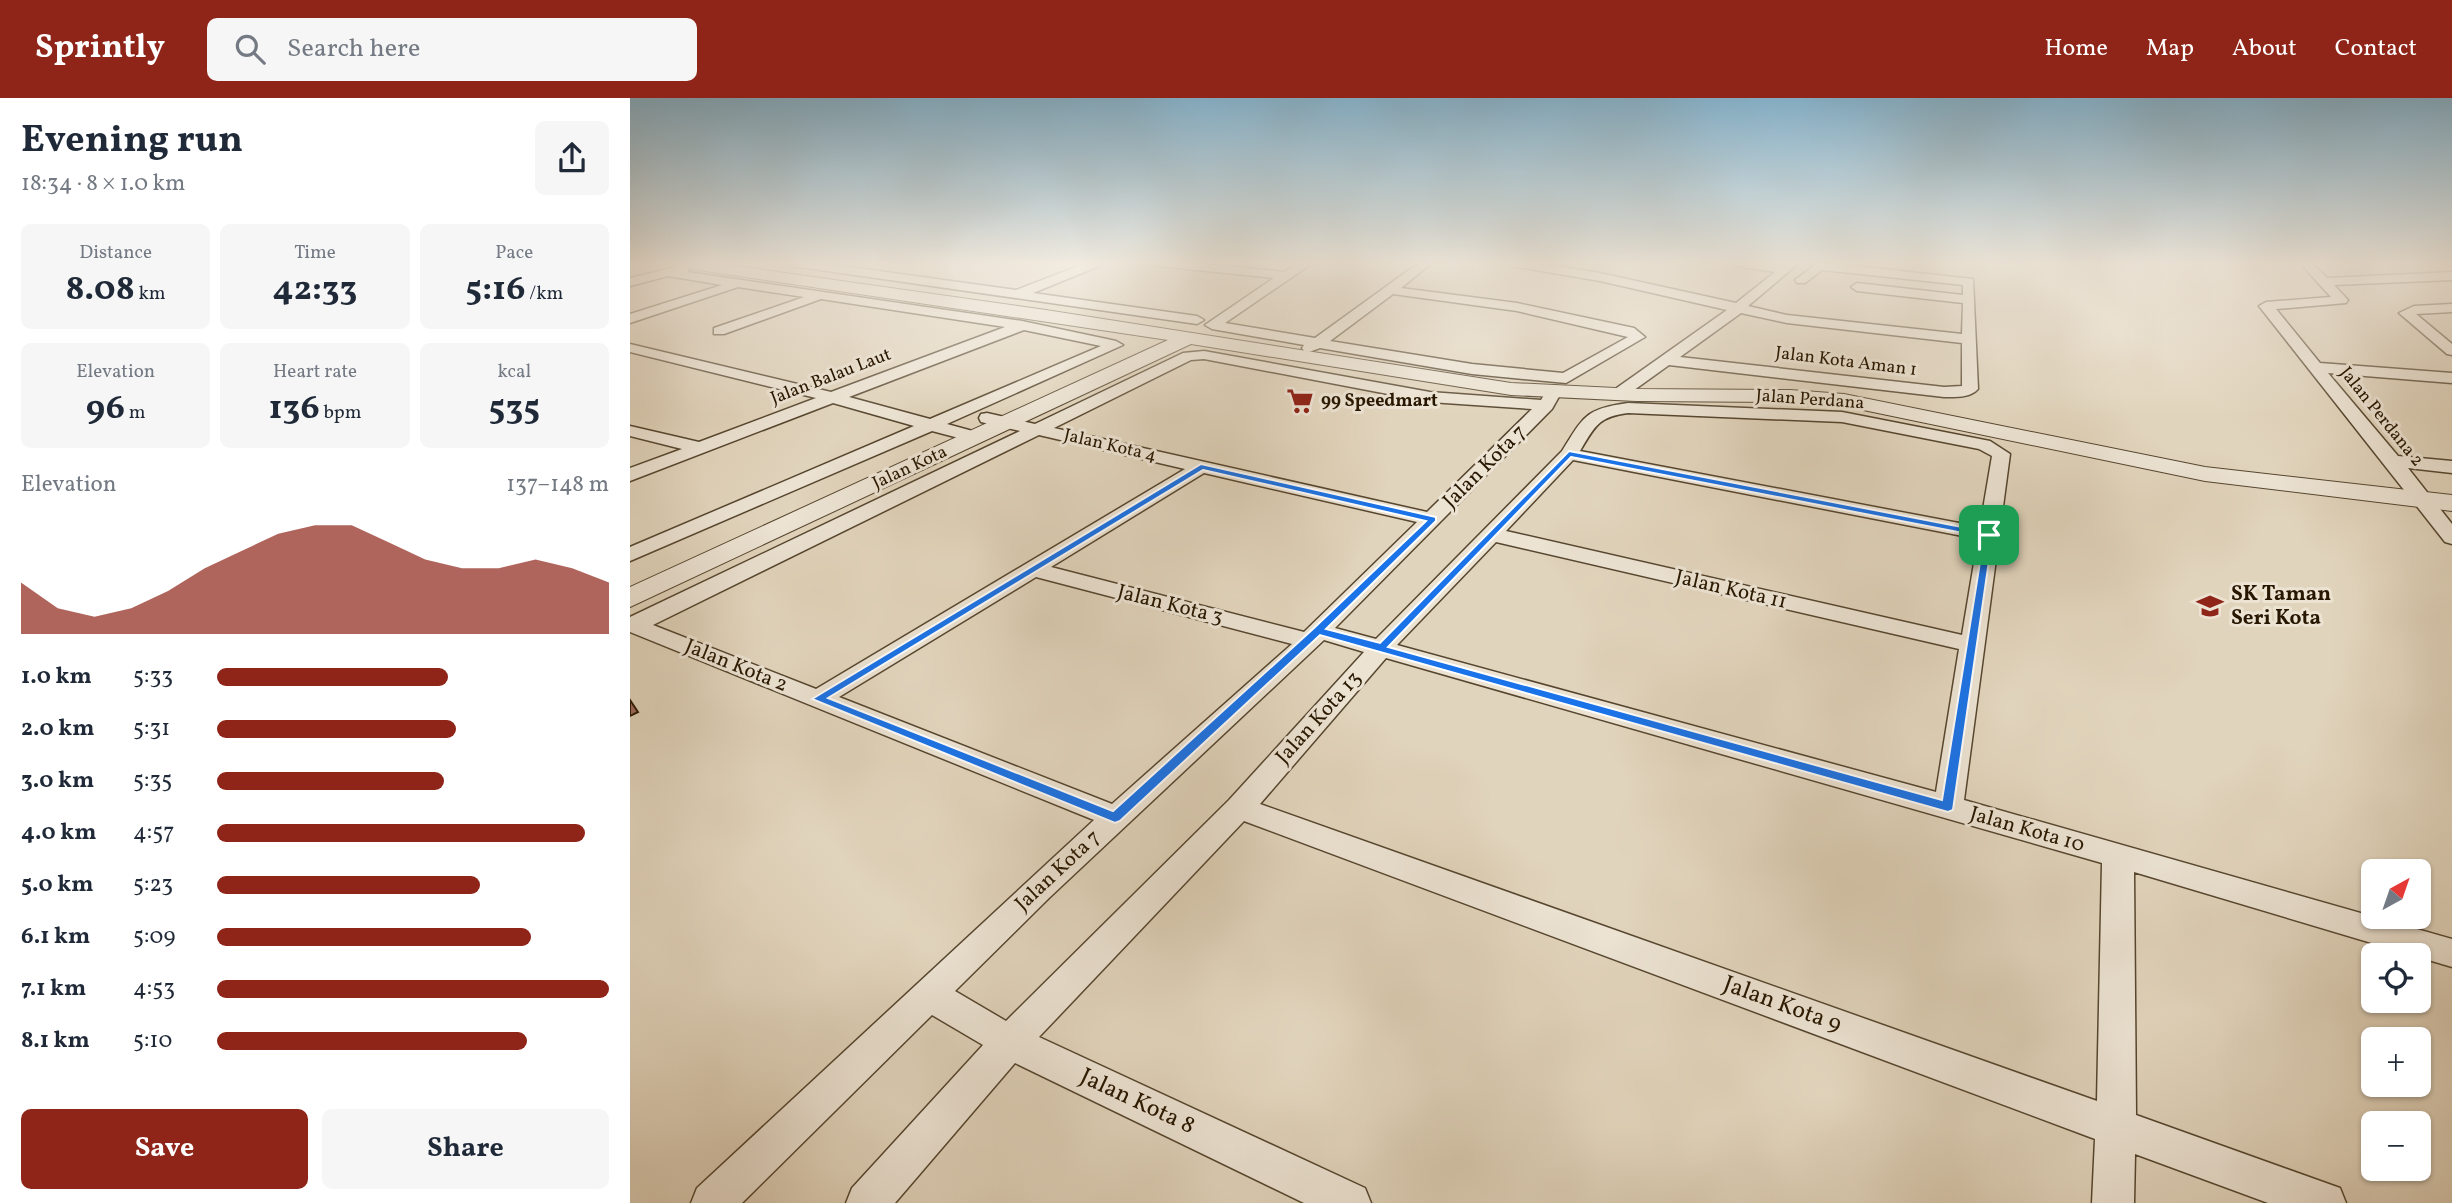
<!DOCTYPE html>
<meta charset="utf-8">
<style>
body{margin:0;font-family:Vollkorn,serif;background:#f6f6f7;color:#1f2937;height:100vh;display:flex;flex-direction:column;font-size:26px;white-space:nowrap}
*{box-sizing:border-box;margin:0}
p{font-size:23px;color:#747a83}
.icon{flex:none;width:38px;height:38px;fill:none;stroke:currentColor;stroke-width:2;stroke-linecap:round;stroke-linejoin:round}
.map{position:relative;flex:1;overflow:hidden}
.drawer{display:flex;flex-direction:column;background:#fff;width:630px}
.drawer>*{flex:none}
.needle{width:46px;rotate:40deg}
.fabs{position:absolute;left:1731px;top:761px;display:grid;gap:14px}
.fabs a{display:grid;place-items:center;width:70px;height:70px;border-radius:10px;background:#fff;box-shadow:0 2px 5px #0004;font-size:35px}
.pin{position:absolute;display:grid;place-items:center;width:60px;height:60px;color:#fff;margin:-30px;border-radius:14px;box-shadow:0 4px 10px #0006}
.round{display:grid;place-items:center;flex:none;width:74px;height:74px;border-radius:10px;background:#f6f6f7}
.head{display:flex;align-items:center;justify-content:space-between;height:119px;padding:0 21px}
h1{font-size:38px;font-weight:700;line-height:52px}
.metrics{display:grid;grid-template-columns:repeat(3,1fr);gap:10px;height:119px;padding:7px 21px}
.metrics div{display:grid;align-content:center;border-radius:10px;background:#f6f6f7;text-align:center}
.metrics b{font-size:35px;font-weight:700}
.metrics small{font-size:19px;font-weight:400}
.metrics p{font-size:19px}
.chart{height:196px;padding:14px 21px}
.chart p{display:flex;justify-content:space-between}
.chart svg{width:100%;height:126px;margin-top:7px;fill:#8f2418;opacity:.7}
.button{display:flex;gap:14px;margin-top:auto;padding:14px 21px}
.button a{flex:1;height:80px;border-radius:10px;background:#8f2418;color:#fff;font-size:28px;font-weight:700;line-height:80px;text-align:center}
.button a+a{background:#f6f6f7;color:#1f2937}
ul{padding:0 21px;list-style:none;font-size:23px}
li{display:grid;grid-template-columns:112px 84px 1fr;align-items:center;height:52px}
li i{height:18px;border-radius:9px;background:#8f2418}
header{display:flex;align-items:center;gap:42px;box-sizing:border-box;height:98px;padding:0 35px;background:#8f2418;color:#fff}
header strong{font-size:33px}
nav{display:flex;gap:38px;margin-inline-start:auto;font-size:24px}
.search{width:490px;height:63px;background:#f6f6f7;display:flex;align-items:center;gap:18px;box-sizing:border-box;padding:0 24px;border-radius:10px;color:#747a83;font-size:26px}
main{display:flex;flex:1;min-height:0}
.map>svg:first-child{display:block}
</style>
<header>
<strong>Sprintly</strong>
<div class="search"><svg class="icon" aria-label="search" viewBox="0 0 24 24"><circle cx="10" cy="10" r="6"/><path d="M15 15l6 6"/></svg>Search here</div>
<nav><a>Home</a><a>Map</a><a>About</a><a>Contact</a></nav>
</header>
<main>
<section class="drawer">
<div class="head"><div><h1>Evening run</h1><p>18:34 · 8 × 1.0 km</p></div><a class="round"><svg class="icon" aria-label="share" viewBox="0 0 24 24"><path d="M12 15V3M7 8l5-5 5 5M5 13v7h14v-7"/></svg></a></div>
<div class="metrics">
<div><p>Distance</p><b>8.08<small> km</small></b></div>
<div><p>Time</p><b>42:33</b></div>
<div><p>Pace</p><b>5:16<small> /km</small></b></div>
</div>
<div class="metrics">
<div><p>Elevation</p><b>96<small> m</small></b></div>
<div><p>Heart rate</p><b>136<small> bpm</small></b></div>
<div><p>kcal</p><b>535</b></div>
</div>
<div class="chart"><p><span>Elevation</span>137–148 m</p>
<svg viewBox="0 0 160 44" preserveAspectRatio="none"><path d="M0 44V26L10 35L20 38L30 35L40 29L50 21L60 15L70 9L80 6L90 6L100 12L110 18L120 21L130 21L140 18L150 21L160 26V44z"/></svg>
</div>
<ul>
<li><b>1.0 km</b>5:33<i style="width:59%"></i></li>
<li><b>2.0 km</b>5:31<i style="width:61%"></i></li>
<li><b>3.0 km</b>5:35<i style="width:58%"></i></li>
<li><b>4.0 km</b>4:57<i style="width:94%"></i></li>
<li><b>5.0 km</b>5:23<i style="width:67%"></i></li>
<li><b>6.1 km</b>5:09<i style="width:80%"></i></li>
<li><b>7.1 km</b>4:53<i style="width:100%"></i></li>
<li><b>8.1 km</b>5:10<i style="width:79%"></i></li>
</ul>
<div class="button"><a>Save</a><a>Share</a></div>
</section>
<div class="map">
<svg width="1822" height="1105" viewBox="0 0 1822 1105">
<rect width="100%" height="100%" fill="#e1d4bc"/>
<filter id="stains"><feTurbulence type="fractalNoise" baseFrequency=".00286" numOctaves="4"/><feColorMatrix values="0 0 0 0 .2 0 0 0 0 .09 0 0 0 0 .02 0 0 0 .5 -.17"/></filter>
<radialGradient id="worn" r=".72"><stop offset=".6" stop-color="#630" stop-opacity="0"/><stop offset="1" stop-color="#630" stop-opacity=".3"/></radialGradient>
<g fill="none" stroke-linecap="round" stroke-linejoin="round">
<g stroke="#56462f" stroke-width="3">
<path id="minor" d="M156,164H184L386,192L459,164H474L472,167L403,195L567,218L574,222L567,226L162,168Z
M521,164H556L654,174L671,164H684L595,225L685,240L790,164H803L771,190L887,205L1004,230L1015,239L936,285L842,276L690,250L679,254L674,253L672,250L674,247L582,231L575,227L644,180L527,168ZM763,196L887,213L998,239L933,275L842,266L700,243Z
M876,164H901L970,175L1106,205L1145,174L1105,168L1099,164L1152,167L1157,164H1170L1118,208L1157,217L1332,236L1333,205L1227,193L1221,189L1227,185L1333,197V187L1192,172L1175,185H1167L1165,182L1189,164L1343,181L1348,291C1340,300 1326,299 1314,299L1039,267L993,300H981L979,297L981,294L1097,212L970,183L882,168ZM1111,215L1157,225L1332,245V288L1314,289L1050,259Z
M1669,164H1681L1697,180L1822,174V182L1704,187L1718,202L1716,205L1646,211L1690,265L1822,275V285L1698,275L1768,358L1822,363V375L1778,370L1822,426V446L1815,444L1629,208L1636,204L1701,199Z
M54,167L60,171L57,174L392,223L486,243L493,247L317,326L350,335L353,339L350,343L344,344L302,333L0,463V449L284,328L203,305L0,383V370L52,351L0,338V328L69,344L186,300L0,254V246L201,294L375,229L191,201L94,236H84V230L174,199L108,189L0,225V216L92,187L38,178L0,188V180ZM394,232L471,248L300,321L219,299Z
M1822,206V214L1786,216L1822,246V257L1817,256L1769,215L1784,208Z
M574,253L800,294L911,302L917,292L923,290L931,295L922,311L705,530L746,541L932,353C954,318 955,311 998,305L1212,314L1360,343L1380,356L1334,702L1822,841V869L1504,774L1506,1017L1710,1090L1716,1105H1638L1505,1056L1504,1105H1462L1465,1041L614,723L409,939L735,1090L741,1105H674L385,965L265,1105H216L222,1090L353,947L302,917L112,1105H61L67,1090L464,722L0,534V519L390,333L351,324L349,320L351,316L357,315L405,326L553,255ZM574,261L800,304L902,311L797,414L424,330L561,262ZM998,315L1212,324L1349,351L1362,358L1350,429L950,353C965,328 968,319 998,315ZM409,337L555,371L186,591L23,527ZM943,362L1348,441L1332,537L876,433ZM574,375L787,424L674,534L421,469ZM866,444L1329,551L1306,694L767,547ZM406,479L662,546L482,706L209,599ZM694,542L734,554L599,702L376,923L325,893L419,800ZM756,560L1472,765L1467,1003L630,706Z"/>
</g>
<g stroke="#56462f" stroke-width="2">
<path id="tertiary" d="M40,164H77L416,212L881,285L1006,291L1160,292L1214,296L1575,369L1822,397V413L1575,383L1214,308L1160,304L1006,303L881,297L561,246L0,509V489L538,242L48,169Z"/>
</g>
<use href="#minor" fill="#ece3d3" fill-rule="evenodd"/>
<use href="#tertiary" fill="#ece3d3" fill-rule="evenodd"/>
</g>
<path fill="#9e6b5c" stroke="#281700" stroke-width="2" d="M0,602L8,614L0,618Z"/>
<linearGradient id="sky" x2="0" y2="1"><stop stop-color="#86b6d2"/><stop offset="0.52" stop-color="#f2ece1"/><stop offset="1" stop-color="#f2ece1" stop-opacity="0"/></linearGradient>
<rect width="1822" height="318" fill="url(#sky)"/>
<path fill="#1a73e8" stroke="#fff" stroke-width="2" fill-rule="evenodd" d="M939,353L1363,435L1323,712L1318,714L690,537L490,723L485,725L182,601L571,366L806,419V423L696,531L750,545ZM941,359L1354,439L1312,702L758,549ZM573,372L796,423L684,530L483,713L198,600Z"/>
<defs>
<g id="supermarket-bare" transform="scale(2.1)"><path d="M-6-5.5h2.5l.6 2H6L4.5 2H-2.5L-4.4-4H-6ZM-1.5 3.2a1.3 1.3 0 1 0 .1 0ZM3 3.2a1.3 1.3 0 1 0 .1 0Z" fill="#8f2418" stroke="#ece3d3" stroke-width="2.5" paint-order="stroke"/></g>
<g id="school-bare" transform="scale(2.1)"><path d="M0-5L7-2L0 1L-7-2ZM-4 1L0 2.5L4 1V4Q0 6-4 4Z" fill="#8f2418" stroke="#ece3d3" stroke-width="2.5" paint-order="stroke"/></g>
</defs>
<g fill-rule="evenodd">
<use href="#supermarket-bare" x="670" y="303"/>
<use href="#school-bare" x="1580" y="508"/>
</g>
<g text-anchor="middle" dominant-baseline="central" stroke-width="6" stroke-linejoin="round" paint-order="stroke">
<g font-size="18" fill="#281700" stroke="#ece3d3">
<text transform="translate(1216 264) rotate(7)">Jalan Kota Aman 1</text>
<text transform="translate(201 279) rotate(-21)">Jalan Balau Laut</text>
<text transform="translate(1180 302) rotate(4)">Jalan Perdana</text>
<text transform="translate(1751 319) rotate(51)">Jalan Perdana 2</text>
<text transform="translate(480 348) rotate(13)">Jalan Kota 4</text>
<text transform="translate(280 370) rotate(-25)">Jalan Kota</text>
</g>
<g font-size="18" font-weight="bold" fill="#281700" stroke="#ece3d3" text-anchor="start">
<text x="691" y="303">99 Speedmart</text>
</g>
<g font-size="21" fill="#281700" stroke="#ece3d3">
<text transform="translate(855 369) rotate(-45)">Jalan Kota 7</text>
<text transform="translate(1101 492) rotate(13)">Jalan Kota 11</text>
<text transform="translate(540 507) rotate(14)">Jalan Kota 3</text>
<text transform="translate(106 568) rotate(22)">Jalan Kota 2</text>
<text transform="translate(689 620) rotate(-48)">Jalan Kota 13</text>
<text transform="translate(1397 732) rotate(16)">Jalan Kota 10</text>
<text transform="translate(428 773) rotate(-43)">Jalan Kota 7</text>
</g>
<g font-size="21" font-weight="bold" fill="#281700" stroke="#ece3d3" text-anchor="start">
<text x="1601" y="496">SK Taman<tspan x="1601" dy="24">Seri Kota</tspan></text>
</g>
<g font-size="24" fill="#281700" stroke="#ece3d3">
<text transform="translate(1152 907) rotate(20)">Jalan Kota 9</text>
<text transform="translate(507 1004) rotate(25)">Jalan Kota 8</text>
</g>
</g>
<rect width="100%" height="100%" filter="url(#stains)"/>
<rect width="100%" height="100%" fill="url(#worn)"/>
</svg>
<div class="fabs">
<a><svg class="needle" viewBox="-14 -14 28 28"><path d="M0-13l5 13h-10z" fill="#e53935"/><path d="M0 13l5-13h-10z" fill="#747a83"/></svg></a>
<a><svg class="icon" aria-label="locate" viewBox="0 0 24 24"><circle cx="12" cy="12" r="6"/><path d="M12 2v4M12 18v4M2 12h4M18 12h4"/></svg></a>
<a>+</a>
<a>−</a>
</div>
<div class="pin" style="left:1359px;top:437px;background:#1e9e55"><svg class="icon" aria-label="arrive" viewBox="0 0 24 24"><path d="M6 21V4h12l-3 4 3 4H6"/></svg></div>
</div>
</main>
